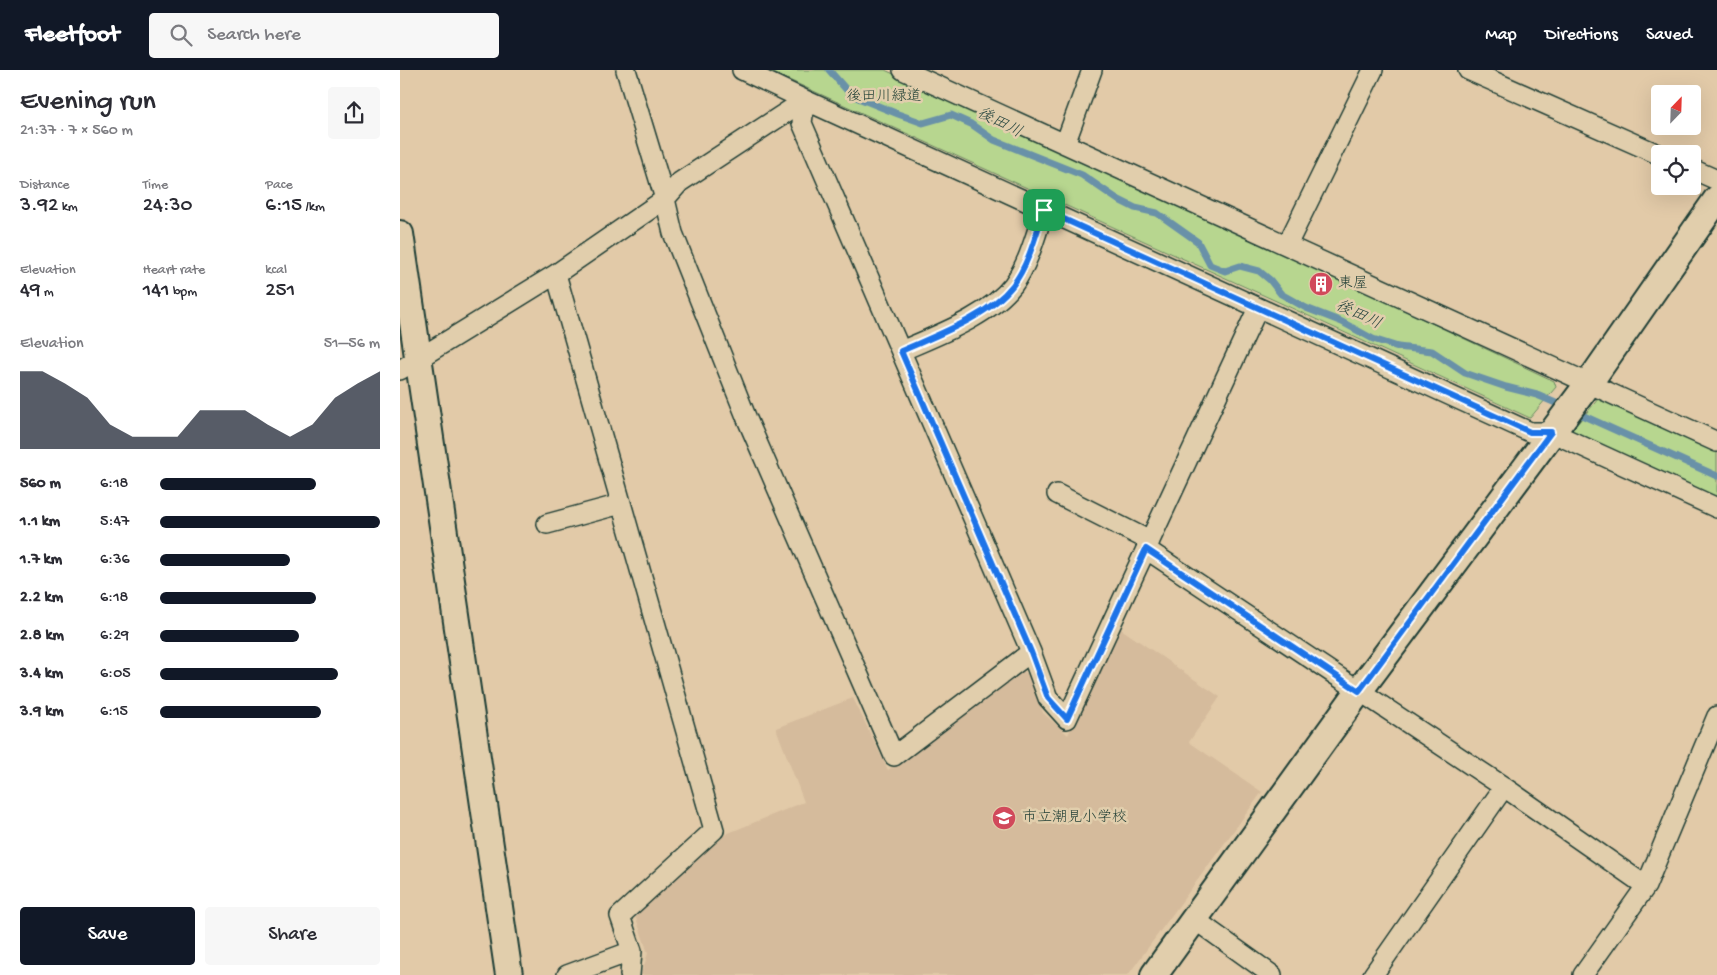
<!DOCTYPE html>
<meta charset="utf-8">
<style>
body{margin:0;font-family:"Gochi Hand","Klee One",sans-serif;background:#f7f7f7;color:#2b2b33;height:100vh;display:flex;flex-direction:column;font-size:19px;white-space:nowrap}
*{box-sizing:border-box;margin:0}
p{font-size:16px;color:#7c7c81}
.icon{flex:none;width:28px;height:28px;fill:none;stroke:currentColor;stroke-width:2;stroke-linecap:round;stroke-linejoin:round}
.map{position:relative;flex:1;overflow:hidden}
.details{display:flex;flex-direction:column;background:#fff;width:400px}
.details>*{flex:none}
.needle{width:32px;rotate:23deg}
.controls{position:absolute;left:1251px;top:15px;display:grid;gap:10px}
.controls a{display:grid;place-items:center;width:50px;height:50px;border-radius:5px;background:#fff;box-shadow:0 5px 20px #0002;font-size:25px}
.pin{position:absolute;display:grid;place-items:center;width:42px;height:42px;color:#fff;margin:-21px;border-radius:10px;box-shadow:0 2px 8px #0006}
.round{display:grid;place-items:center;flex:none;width:52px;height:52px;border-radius:5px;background:#f7f7f7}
.summary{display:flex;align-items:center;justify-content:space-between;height:85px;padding:0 20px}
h1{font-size:28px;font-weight:600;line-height:38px}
.metrics{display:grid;grid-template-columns:repeat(3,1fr);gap:8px;height:85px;padding:5px 20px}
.metrics div{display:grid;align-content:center}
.metrics b{font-size:21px;font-weight:600}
.metrics small{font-size:14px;font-weight:400}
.metrics p{font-size:14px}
.chart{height:140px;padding:10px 20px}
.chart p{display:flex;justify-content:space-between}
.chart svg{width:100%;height:90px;margin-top:5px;fill:#111827;opacity:.7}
.primary-button{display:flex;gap:10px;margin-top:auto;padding:10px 20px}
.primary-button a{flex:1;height:58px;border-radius:5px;background:#111827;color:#fff;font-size:20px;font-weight:600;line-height:58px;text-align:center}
.primary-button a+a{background:#f7f7f7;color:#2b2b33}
ul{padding:0 20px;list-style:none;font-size:16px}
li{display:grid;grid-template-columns:80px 60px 1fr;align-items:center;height:38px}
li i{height:12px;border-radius:6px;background:#111827}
header{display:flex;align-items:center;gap:30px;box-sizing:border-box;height:70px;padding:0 25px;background:#111827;color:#fff}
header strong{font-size:24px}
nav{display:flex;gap:28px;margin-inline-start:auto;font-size:18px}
.search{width:350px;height:45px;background:#f7f7f7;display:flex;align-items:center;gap:12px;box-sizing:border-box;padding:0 18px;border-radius:5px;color:#7c7c81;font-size:19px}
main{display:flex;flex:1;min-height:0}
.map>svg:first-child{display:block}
</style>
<header>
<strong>Fleetfoot</strong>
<div class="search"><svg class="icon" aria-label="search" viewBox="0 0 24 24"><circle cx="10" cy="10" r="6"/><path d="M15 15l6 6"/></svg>Search here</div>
<nav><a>Map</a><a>Directions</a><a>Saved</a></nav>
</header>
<main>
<section class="details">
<div class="summary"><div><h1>Evening run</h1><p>21:37 · 7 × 560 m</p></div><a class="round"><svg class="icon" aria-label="share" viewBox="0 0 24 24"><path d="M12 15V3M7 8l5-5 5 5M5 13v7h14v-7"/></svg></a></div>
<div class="metrics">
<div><p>Distance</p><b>3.92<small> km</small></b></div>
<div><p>Time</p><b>24:30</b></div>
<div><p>Pace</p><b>6:15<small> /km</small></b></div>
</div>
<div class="metrics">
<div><p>Elevation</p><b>49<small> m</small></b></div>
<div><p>Heart rate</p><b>141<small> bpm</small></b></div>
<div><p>kcal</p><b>251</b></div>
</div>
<div class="chart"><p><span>Elevation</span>51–56 m</p>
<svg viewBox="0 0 160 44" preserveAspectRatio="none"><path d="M0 44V6L10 6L20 12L30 19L40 32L50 38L60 38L70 38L80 25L90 25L100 25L110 32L120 38L130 32L140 19L150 12L160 6V44z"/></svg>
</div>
<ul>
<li><b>560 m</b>6:18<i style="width:71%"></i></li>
<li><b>1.1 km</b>5:47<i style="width:100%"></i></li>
<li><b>1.7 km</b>6:36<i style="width:59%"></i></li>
<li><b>2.2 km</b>6:18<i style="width:71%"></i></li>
<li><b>2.8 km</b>6:29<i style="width:63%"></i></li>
<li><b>3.4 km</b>6:05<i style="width:81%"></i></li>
<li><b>3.9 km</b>6:15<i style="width:73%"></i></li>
</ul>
<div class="primary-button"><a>Save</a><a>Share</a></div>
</section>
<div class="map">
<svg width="1317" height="905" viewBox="0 0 1317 905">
<rect width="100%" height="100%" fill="#e2caa8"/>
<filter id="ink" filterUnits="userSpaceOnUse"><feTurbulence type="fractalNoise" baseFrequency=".02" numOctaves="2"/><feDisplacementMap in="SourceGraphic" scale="10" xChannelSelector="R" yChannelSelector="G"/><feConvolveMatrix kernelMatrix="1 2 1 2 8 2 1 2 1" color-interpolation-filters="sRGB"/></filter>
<g filter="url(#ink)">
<path fill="#d5bb9c" d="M721,559L820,627L789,672L862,722L728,905H241L248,883L236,848L239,839L326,764L404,732L376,658L453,628L488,700L522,678L619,600L629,604L643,643L668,665Z"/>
<path fill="#b7d68f" stroke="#6b8a62" d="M367,0H485L938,209L1154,311L1156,317L1130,348L885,235Z
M1199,328L1317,381V431L1171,366L1172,360Z"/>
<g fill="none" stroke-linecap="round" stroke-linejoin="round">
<path stroke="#6991a8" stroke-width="7" d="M429,0L451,25L498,44L523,53L551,45L571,54L594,70L682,105L717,129L735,138L757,143L798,172L810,195L825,201L840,196L859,201L870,210L881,224L906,238L942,252L973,269L998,277L1032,281L1065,303L1106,317L1137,325L1165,337
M1175,342L1317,406"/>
</g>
<path fill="#c4a286" stroke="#1f3d34" d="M914 214a7 7 0 1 1 14 0a7 7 0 1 1-14 0Z"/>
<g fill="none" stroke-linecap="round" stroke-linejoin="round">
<g stroke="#1f3d34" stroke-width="22">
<path id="street" d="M226,0L265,129L273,163L347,349L494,686L631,582L648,628L667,649L858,238
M342,0L405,30L1130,362H1151L1317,438
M503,0L1317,372
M1068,0L1260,85
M665,74L692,0
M1292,99L1317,110
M887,175L973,0
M156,204L314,760L220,846L232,881
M501,281C537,265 588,247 613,215C629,193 636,164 644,140
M0,300L156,204L265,129L280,112L405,30L402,53L631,582
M657,424L750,471
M147,454L221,434
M746,479L1104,717L1246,816
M794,849L872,905
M167,905L232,881L230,905
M973,905L1104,717
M1183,905L1246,816L1317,646"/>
</g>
<g stroke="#1f3d34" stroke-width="30">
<path id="secondary" d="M0,164L109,905
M754,905L959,621L1189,313L1317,129"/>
</g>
<use href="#street" stroke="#e1ceac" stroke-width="19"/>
<use href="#secondary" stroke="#e1ceac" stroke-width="26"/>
</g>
</g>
<g fill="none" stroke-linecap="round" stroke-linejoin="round" filter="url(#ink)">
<g stroke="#fff" stroke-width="10">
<path id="route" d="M644,140L1130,362H1151L959,621L746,479L667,649L648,628L631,582L501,281C537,265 588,247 613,215C629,194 636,164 644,140Z"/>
</g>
<use href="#route" stroke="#1a73e8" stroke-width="6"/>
</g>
<defs>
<g id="building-disc" transform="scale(1.25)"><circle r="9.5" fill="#d1495b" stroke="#e1ceac"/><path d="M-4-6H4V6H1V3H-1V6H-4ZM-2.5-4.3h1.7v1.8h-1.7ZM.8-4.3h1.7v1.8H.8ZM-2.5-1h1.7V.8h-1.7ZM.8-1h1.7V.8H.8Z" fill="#fff"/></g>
<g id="school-disc" transform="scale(1.25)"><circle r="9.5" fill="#d1495b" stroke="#e1ceac"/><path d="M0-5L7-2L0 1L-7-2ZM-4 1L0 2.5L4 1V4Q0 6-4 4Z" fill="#fff"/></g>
</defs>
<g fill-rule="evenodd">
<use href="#building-disc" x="921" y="214"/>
<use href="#school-disc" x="604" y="748"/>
</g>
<g text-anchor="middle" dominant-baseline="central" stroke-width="5" stroke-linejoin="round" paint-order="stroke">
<g font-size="15" fill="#274539" stroke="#e1ceac">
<text x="484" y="27">後田川緑道</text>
</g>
<g font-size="15" fill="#1f3d34" stroke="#e1ceac" text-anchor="start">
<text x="938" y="214">東屋</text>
<text x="622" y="748">市立潮見小学校</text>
</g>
<g font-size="16" font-style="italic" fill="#25443e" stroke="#e1ceac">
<text transform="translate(599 54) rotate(27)">後田川</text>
<text transform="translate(958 246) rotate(25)">後田川</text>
</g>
</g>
</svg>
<div class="controls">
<a><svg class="needle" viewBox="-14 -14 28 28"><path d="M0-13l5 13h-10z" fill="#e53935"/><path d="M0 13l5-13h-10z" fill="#7c7c81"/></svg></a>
<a><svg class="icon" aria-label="locate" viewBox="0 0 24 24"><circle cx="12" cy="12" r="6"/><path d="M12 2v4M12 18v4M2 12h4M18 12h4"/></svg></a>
</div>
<div class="pin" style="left:644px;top:140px;background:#1e9e55"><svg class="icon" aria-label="arrive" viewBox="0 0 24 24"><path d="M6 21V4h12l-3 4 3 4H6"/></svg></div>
</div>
</main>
